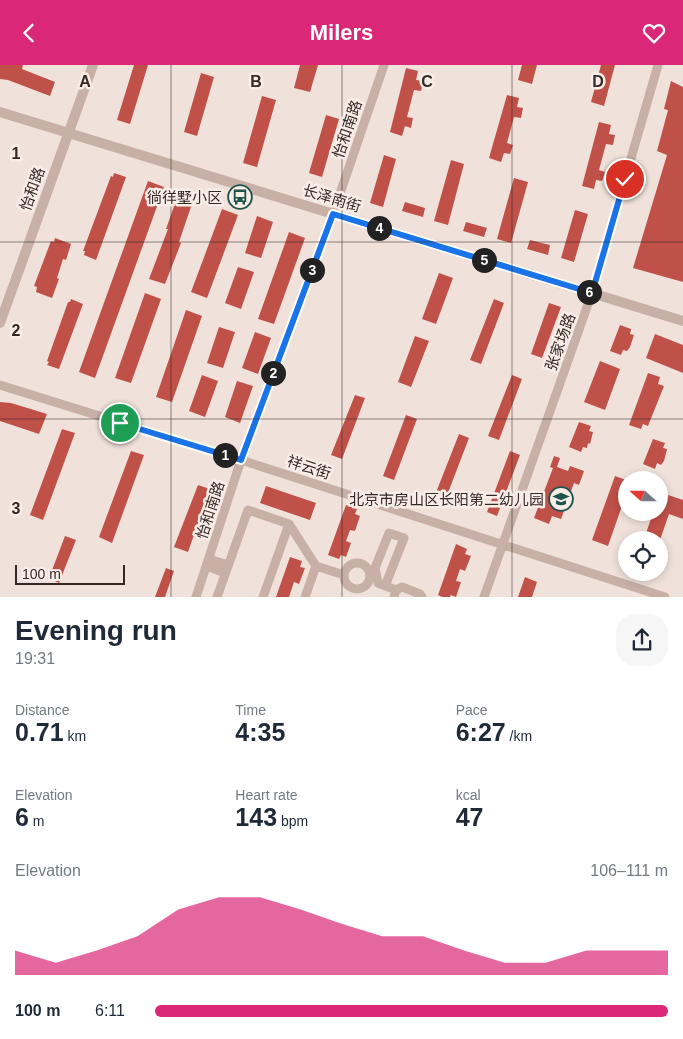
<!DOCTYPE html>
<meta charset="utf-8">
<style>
body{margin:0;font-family:Helvetica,"Noto Sans SC",sans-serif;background:#f6f6f7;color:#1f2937;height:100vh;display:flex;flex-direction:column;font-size:19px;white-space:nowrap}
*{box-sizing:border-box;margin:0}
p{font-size:16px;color:#747a83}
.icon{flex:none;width:28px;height:28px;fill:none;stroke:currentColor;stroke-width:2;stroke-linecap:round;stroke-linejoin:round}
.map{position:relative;height:532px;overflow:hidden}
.sheet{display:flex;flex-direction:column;background:#fff;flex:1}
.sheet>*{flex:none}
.needle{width:32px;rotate:291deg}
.buttons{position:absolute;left:618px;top:406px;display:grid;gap:10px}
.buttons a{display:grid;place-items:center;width:50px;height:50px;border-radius:50%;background:#fff;box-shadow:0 2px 8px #0003;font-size:25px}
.scale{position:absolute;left:15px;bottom:12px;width:110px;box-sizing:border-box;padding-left:5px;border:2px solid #352927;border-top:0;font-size:14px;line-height:18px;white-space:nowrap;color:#352927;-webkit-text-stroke:4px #f8ede7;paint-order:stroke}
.pin{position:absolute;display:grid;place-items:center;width:42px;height:42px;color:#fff;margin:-21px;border:2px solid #fff;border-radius:50%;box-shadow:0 1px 5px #0007}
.km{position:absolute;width:25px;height:25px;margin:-12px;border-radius:50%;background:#222;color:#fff;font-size:14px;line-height:25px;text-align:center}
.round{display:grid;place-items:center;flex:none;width:52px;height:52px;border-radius:20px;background:#f6f6f7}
.head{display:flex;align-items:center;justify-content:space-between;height:85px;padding:0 15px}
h1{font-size:28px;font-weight:600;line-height:38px}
.stats{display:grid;grid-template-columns:repeat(3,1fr);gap:8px;height:85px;padding:5px 15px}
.stats div{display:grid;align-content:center}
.stats b{font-size:25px;font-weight:600}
.stats small{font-size:14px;font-weight:400}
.stats p{font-size:14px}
.chart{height:140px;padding:10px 15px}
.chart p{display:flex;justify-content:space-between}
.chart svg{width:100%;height:90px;margin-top:5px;fill:#db2777;opacity:.7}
ul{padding:0 15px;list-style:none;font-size:16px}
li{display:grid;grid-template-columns:80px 60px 1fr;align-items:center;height:38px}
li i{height:12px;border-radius:6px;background:#db2777}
header{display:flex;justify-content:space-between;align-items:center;height:65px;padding:0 15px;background:#db2777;color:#fff;font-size:22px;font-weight:600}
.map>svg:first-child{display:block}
</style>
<header><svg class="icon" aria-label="back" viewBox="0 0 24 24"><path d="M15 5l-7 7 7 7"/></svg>Milers<svg class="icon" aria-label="heart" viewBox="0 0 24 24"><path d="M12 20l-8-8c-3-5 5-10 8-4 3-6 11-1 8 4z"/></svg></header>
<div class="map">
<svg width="683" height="532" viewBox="0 0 683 532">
<rect width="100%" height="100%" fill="#f0e2db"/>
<path fill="#c05149" d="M0,0H23L22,4L55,17L50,31L8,15L0,14Z
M134,0H148L130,59L117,55Z
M300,0H318L310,27L294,23Z
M522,0H537L532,19L518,15Z
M601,0H615L604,41L591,37Z
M406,3L418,6L416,15L423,16L421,26L414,25L407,52L413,53L411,63L405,61L402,71L390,67Z
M201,8L214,12L197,71L184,67Z
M671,16L683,22V217L633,203L667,90L657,86L668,45L664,44Z
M507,30L519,33L517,42L523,43L521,53L514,52L507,78L513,80L510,89L504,88L501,97L489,93Z
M262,31L276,35L257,102L243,98Z
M326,50L339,54L322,112L309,108Z
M599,57L611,60L609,69L615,70L613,80L606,79L599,105L605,107L602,116L596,115L594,124L582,121Z
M384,90L396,94L383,142L370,138Z
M451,95L464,99L448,160L434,156Z
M114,108L126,112L96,195L84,190L85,186H83L111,111L113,112Z
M514,113L528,117L511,178L497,174Z
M148,116L164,122L95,313L79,307Z
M179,127L194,133L179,177L181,178L165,219L149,214L168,164H166Z
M405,137L425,143L423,152L402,146Z
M222,144L238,150L207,233L191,227Z
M575,145L588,149L574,197L561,193Z
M257,151L273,157L261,193L245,188Z
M466,157L487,163L484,172L463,166Z
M289,167L305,173L274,259L258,254Z
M55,173L71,179L66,195L63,194L57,213L59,214L52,233L36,227L37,222L34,221L51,176L54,177Z
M530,175L550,180L548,190L527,184Z
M238,202L254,207L241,244L225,238Z
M439,208L453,213L436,259L422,254Z
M145,228L161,234L131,318L115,313Z
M71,234L83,239L59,304L47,300L49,297L47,296L68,237H70Z
M494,234L504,238L481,299L470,295Z
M549,238L561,242L542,293L531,289Z
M186,245L202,251L172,337L156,332Z
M620,260L631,264L630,269L634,270L630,282L627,286L623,285L621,290L610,286Z
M219,262L235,267L223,303L207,298Z
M255,267L271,273L258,309L242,303Z
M655,269L683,280V308L646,293Z
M415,271L429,276L411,322L398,317Z
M600,296L620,304L605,345L584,337Z
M648,308L660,312L658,319L664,321L648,361L643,359L641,364L629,360Z
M202,310L218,316L205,352L189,346Z
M512,310L522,314L499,375L488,371Z
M237,316L253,321L240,358L225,352Z
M355,330L365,333L342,394L331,390Z
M0,337L11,338L47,349L39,369L0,356Z
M406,350L417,354L394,415L383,411Z
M579,357L591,361L589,366L593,367L590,379L588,378L587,383L583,382L581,387L569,382Z
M62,364L75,368L43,455L30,450Z
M459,369L469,373L446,433L435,430Z
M653,374L665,378L663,383L667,384L664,396L661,400L657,398L655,404L643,399Z
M131,386L144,390L112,478L99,472Z
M510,386L520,390L497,451L487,447Z
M554,391L560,393L557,402L568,406L570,401L584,406L579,420L574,418L561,454L552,451L549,459L534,453L553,403L550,402Z
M615,411L626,415V439L623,438L608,481L592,475Z
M198,420L210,424L188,487L174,482Z
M266,421L316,438L310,455L260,438Z
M659,427L683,435V454L669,449L660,475H647L648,472L645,471L653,448H659Z
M346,440L357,444L355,449L360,451L355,466L350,465L346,476L351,478L346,492L341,490L339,494L328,490Z
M65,471L76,475L59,518L49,513Z
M456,479L467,484L465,489L471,491L465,506L460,504L456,516L461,517L456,532L451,530L450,532H442L438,530Z
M290,492L302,496L300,502L305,503L299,519L294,517L289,532H276Z
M166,503L174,506L165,532H155Z
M525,512L537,517L532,532H518Z"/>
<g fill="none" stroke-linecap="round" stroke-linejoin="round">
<path stroke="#c8b0a7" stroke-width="9" d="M0,320L241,395L665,532
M289,459L316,501L344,510
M209,494L228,500
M344 511a13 13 0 1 1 26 0a13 13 0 1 1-26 0Z
M207,501L225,508
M385,521L404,473L389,468L375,503L378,518L396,525L394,532
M396,525L402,522L420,529L422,532
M196,532L241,395L333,149L384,0
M217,532L248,445L289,459L263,532
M305,532L316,501
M484,532L592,228L658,0"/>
<path stroke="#c8b0a7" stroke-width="10" d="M0,47L683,256
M0,258L93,0"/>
</g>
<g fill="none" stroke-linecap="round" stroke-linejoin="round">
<g stroke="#fff" stroke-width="10">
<path id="route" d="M120,358L241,395L333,149L592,228L625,114"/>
</g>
<use href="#route" stroke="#1a73e8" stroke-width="6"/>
</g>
<path fill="none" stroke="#352927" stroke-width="1" stroke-opacity="0.55" d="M171,0V532M342,0V532M512,0V532M0,177H683M0,354H683"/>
<defs>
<g id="bus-ring" transform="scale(1.25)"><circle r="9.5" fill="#f8ede7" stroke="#1f544e" stroke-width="1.5"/><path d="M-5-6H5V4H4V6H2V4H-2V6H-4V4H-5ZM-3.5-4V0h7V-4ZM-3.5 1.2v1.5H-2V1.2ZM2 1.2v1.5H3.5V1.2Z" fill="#1f544e"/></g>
<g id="school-ring" transform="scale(1.25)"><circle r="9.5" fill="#f8ede7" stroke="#1f544e" stroke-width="1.5"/><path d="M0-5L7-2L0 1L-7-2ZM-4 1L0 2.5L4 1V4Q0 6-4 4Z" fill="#1f544e"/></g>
</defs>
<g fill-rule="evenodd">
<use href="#bus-ring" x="240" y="132"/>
<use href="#school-ring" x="561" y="434"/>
</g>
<g text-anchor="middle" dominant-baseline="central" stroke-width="5" stroke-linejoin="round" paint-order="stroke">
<g font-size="15" fill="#352927" stroke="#f8ede7">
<text transform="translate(347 64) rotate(-71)">怡和南路</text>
<text transform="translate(32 124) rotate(-70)">怡和路</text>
<text transform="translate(332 133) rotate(17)">长泽南街</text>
<text transform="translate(560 277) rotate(-70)">张家场路</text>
<text transform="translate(309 402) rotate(18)">祥云街</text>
<text transform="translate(210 445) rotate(-72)">怡和南路</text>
</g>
<g font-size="15" fill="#352927" stroke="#f8ede7" text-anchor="end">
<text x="222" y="132">徜徉墅小区</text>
<text x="544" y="434">北京市房山区长阳第二幼儿园</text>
</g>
</g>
<g font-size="16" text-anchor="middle" font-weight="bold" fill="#352927" stroke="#f8ede7" stroke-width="5" stroke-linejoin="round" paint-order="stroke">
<text x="85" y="22">A</text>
<text x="256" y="22">B</text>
<text x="427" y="22">C</text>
<text x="598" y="22">D</text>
<text x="16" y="94">1</text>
<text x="16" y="271">2</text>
<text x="16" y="449">3</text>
</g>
</svg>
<div class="buttons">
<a><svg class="needle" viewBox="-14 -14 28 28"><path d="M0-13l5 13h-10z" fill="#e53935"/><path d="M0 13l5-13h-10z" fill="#747a83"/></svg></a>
<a><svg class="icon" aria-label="locate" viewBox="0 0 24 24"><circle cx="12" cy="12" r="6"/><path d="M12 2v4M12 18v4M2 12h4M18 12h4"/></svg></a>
</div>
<div class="scale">100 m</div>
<div class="pin" style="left:120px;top:358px;background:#1e9e55"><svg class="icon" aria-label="arrive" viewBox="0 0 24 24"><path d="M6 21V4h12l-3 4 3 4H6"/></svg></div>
<div class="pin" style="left:625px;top:114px;background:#d93025"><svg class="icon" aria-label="check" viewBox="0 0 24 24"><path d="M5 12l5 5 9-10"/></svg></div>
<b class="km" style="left:225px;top:390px">1</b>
<b class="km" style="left:273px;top:308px">2</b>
<b class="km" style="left:312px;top:205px">3</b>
<b class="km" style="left:379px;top:163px">4</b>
<b class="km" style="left:484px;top:195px">5</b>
<b class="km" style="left:589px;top:227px">6</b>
</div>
<section class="sheet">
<div class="head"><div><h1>Evening run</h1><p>19:31</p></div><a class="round"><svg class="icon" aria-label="share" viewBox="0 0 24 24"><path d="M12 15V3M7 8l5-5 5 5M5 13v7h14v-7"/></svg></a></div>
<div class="stats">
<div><p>Distance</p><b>0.71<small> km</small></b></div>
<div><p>Time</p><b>4:35</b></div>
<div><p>Pace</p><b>6:27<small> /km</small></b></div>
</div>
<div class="stats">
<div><p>Elevation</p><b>6<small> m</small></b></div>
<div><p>Heart rate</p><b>143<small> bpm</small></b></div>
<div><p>kcal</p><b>47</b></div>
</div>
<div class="chart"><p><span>Elevation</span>106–111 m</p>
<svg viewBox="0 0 160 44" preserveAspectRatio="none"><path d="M0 44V32L10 38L20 32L30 25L40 12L50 6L60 6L70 12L80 19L90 25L100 25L110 32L120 38L130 38L140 32L150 32L160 32V44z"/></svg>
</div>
<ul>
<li><b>100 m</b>6:11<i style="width:100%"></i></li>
</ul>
</section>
